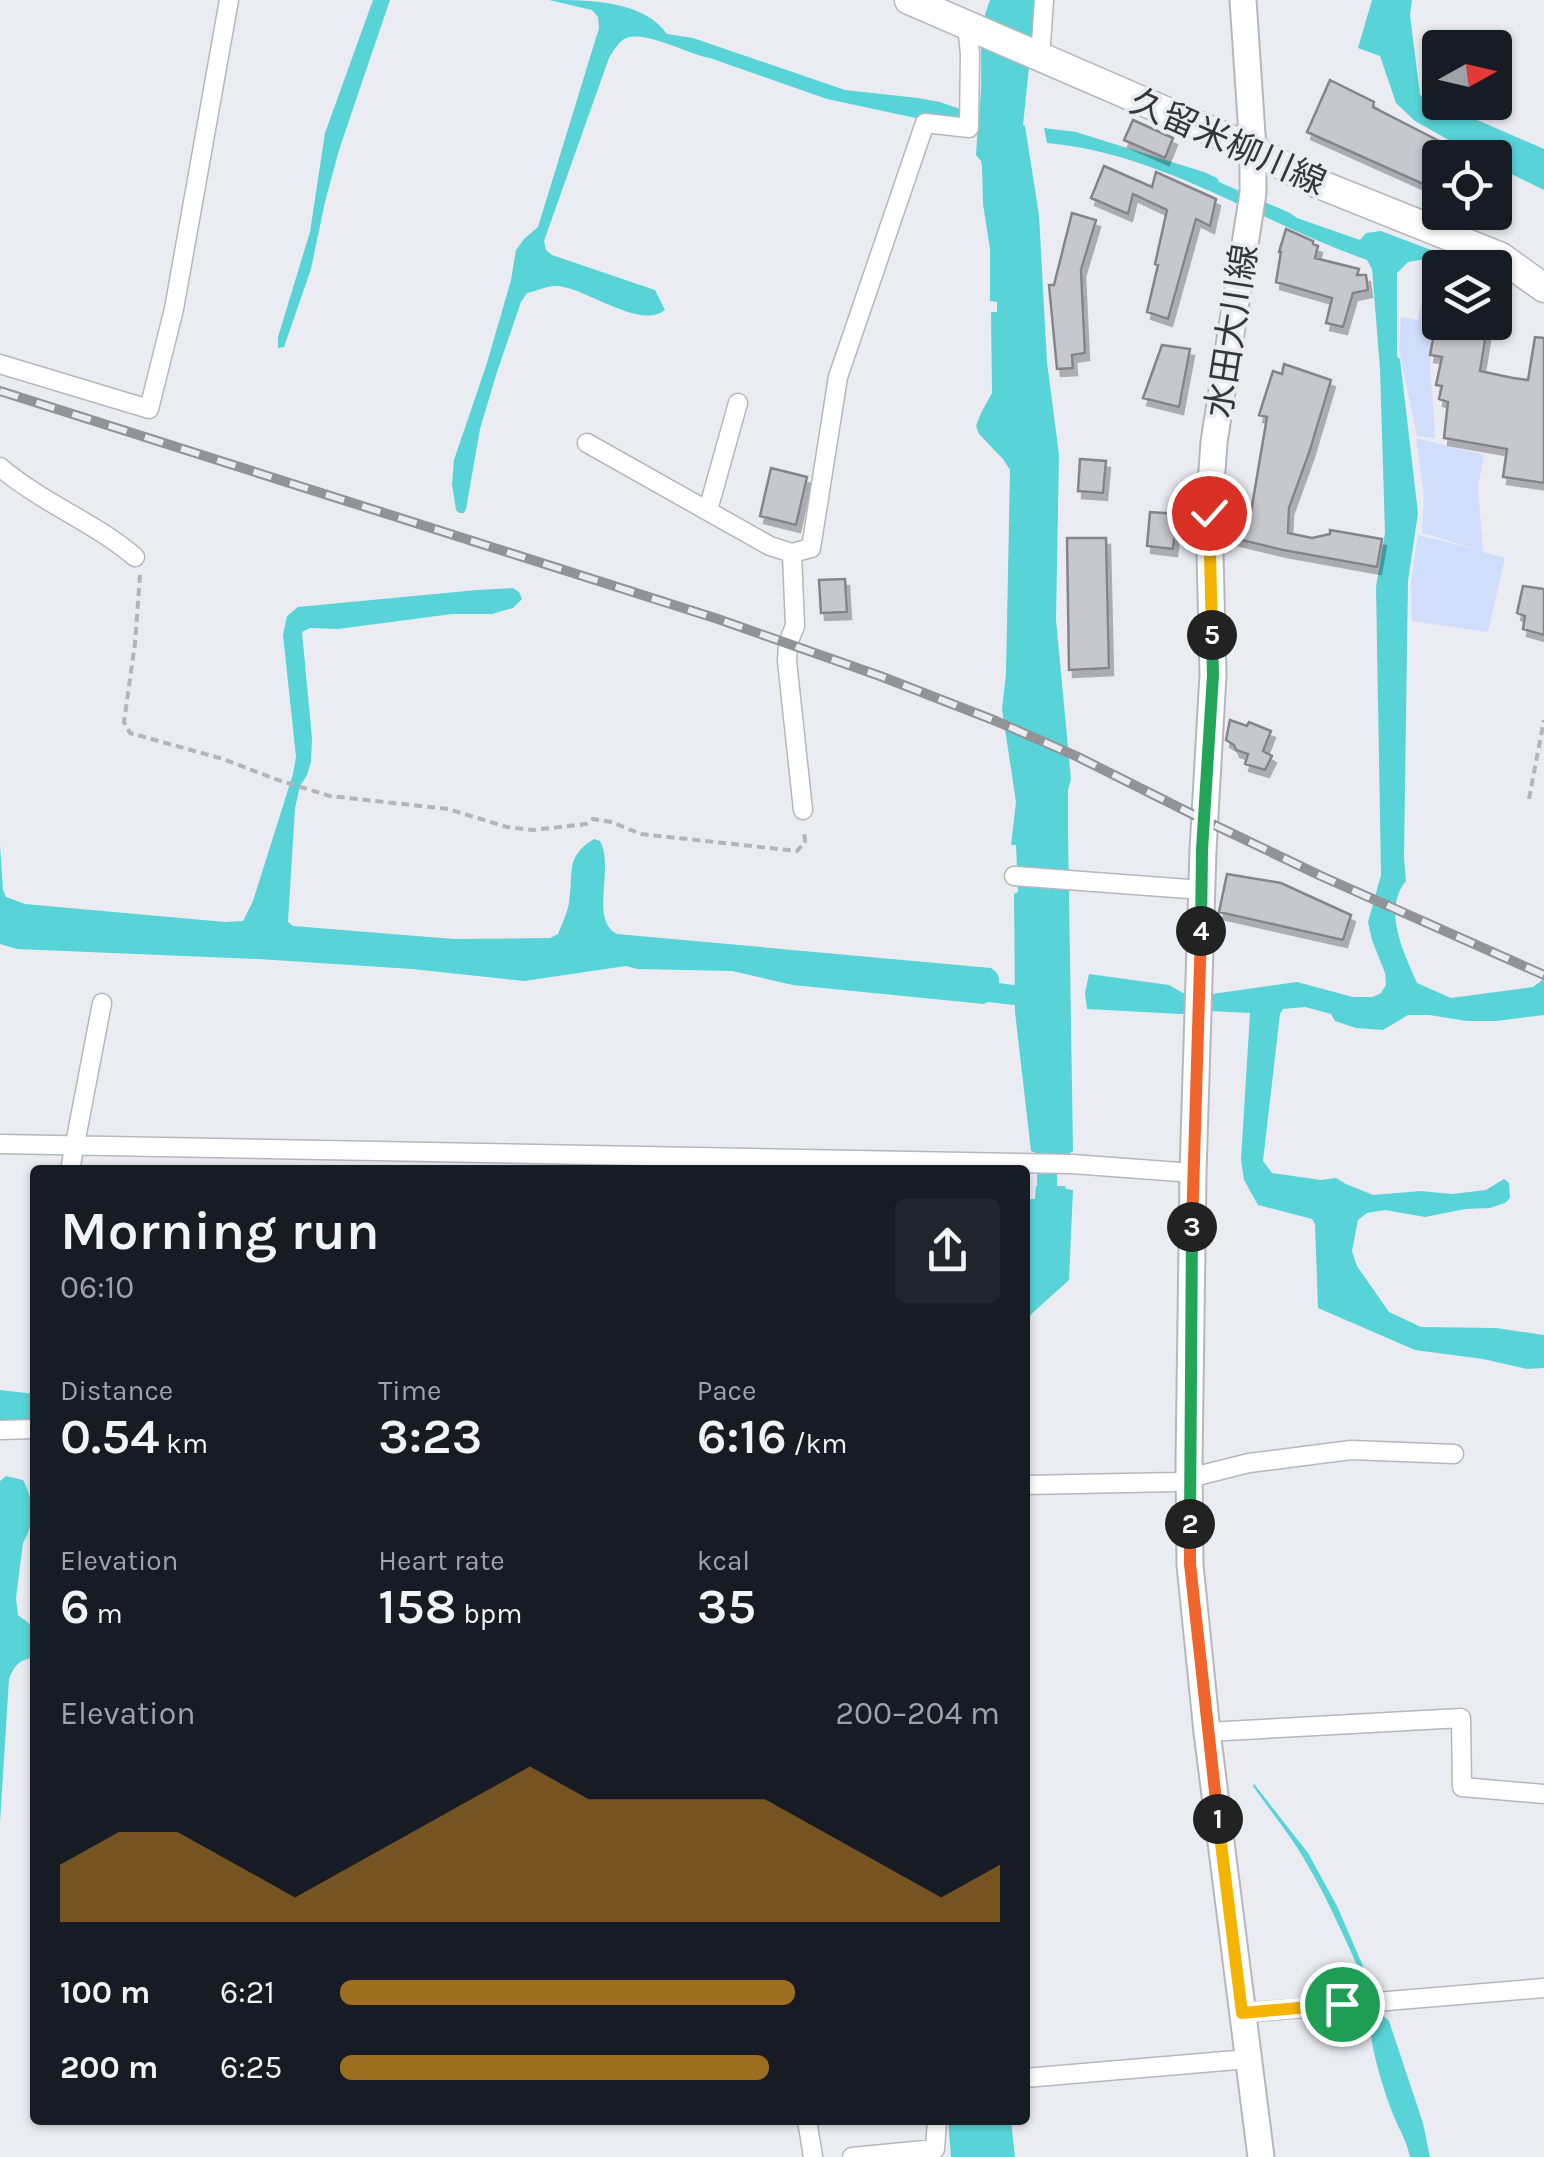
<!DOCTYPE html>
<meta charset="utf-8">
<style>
body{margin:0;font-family:Karla,"Noto Sans JP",sans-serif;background:#20242c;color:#f1f3f6;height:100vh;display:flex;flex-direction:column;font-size:38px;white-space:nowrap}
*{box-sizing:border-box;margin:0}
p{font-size:32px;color:#9ea1a6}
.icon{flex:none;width:55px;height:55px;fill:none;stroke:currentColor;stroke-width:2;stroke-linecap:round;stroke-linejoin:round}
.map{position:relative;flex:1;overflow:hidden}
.side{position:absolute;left:30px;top:1165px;width:1000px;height:960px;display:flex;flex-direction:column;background:#171b24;border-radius:10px;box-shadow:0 2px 8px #0004}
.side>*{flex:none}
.needle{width:65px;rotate:82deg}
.fabs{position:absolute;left:1422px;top:30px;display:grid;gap:20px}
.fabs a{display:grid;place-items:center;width:90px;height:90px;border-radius:10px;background:#171b24;box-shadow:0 2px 8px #0004;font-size:50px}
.pin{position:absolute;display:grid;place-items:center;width:85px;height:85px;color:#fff;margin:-42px;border:5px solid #fff;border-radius:50%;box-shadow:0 2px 10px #0007}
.km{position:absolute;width:50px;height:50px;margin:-25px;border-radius:50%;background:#222;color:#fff;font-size:28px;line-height:50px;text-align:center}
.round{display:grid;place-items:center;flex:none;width:105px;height:105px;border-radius:10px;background:#20242c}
.headline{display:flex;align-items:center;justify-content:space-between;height:170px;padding:0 30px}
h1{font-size:55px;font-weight:600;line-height:75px}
.metrics{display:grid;grid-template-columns:repeat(3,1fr);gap:15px;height:170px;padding:10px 30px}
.metrics div{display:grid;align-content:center}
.metrics b{font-size:50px;font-weight:600}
.metrics small{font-size:28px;font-weight:400}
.metrics p{font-size:28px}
.chart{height:280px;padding:20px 30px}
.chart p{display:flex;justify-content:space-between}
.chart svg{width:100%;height:180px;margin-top:10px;fill:#9d6d20;opacity:.7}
ul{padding:0 30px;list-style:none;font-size:32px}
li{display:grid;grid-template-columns:160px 120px 1fr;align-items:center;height:75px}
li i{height:25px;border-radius:12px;background:#9d6d20}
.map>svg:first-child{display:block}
</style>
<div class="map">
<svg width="1544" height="2157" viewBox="0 0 1544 2157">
<defs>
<filter id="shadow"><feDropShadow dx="4" dy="7" stdDeviation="0" flood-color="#0004"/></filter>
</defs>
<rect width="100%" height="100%" fill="#eaecf2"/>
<path fill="#d0ddfb" d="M1425,290L1440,296V322L1450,323L1462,337L1433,334C1426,369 1435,403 1435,438L1417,436L1399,350L1401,317L1418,320Z
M1416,438L1484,455L1478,487L1483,552L1505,558L1488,632L1412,621L1411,582L1418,535L1483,551L1422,533L1424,496Z"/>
<path fill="#58d4d8" d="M373,0H390L339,150L325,202L311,269L284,347L278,348V337L310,232L325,133Z
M549,0C588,0 643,0 667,34L693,38L845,90L918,98L940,102L960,109L958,127L827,99L710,58C690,55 642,28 624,39C618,43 613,51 609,58L544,241L546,250L552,255L655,290L665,310C640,330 588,289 558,286C549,285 536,291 527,293L521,302L497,372L480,429L466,509L464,513H459L456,510L452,484L454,460L487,363L511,280L516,250L524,239L538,227L599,28L598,17L592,10Z
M990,0H1036L1023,125L1025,126L1039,215L1047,362L1059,455L1056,620L1071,779L1068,790V831L1073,1151L1066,1156L1038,1160L1036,1153L1031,1151L1015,1012L1014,894L1018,892L1016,845H1011L1016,802L1002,709L1006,674L1010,470L1003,459L979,434L976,426L981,413L992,393L991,312H997V302L990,301V249L983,204L982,167L981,161L976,155C977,133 980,111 981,89C982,58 978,29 990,0Z
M1372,0H1412L1410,15L1420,95L1544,149V190L1495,166V158L1479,157L1415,121L1396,103L1380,56L1358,48Z
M1044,128L1076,132L1204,172L1217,178L1219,182L1290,213L1297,218L1360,240L1366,233L1381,231L1476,267H1443L1426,259L1408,262L1397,273V357L1400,359L1418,513L1408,581L1404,857L1406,881C1382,910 1404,953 1417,983L1451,998L1533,987L1544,979V1015L1496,1021H1467L1429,1015H1408L1383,1030L1356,1028L1335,1021L1331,1014L1305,1007L1283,1009L1280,1014L1263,1161L1272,1173L1321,1180L1336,1178L1346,1184L1373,1195L1421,1191L1452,1194L1486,1190L1504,1179L1509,1183L1510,1198L1505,1203L1490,1208L1465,1209L1425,1217L1385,1210L1367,1213L1358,1220L1352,1251L1357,1266L1389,1312L1421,1327L1496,1328L1544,1335V1368L1527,1369L1483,1359L1415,1350L1318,1308L1315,1224L1312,1219L1258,1205L1244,1180L1241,1160L1250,1013L1209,1011L1180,1014L1087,1009L1085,993L1089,974L1169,985L1183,993L1212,994L1297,982L1353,997H1373L1381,993L1386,985L1385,973L1372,940L1368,922L1381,875L1376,587L1385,533L1380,369L1372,269L1367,260C1261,223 1162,153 1047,143Z
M513,588L519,592L522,599L513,608L492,614H452L338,629L310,628L302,632L312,738L311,762L307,775L300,786L295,808L288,922L293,926L454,939L550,938L558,934C562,924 567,914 569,903C574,874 564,857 594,839L600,841C615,868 589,920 617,934L991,968C1004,976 999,988 994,999L984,1004L793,985L732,971L637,969L626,966L524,981L412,969L258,959L17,949L0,944V844L3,890L6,897L25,904L225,922L243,921L253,901L293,774L296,757L283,635L287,616L298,607L477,590Z
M1036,1186H1065L1066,1189L1073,1190L1069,1280L1027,1318L1025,1368V1262L1028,1199H1035Z
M0,1390L35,1394V1425L0,1428Z
M6,1476L23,1480C34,1500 35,1523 23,1543L16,1598L18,1615L35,1628V1658C21,1657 13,1667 9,1679L0,1823V1481Z
M1254,1784L1308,1853L1337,1906L1376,1996L1370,1992C1349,1950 1332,1906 1307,1864C1292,1837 1271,1812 1253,1786Z
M1378,2007L1380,2013L1389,2021L1423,2123L1430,2157H1410C1406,2139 1402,2135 1395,2119C1384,2093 1366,2036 1370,2008Z
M948,2120H1011L1015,2157H951Z"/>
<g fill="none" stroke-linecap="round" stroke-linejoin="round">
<path stroke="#58d4d8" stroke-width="20" d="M973,990L1039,998
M1046,1145L1048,1211"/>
</g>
<path fill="#c6c8ce" stroke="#83858a" stroke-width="2.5" filter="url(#shadow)" d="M1330,80L1374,102L1373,107L1441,142L1423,184L1307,132Z
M1133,120L1173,138L1165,158L1124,140Z
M1104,166L1152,187L1156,172L1216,199L1210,226L1196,219L1168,319L1147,312L1158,265L1155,264L1167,210L1133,194L1128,214L1091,198Z
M1072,213L1096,220L1081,270L1085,353L1072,355L1073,368L1057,369L1049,285H1054Z
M1286,229L1313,241V244L1318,246L1315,258L1359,269L1357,275H1366L1368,290L1353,293L1343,327L1326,323L1332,298L1276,282L1281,252H1279Z
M1452,322H1488L1480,371L1513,378L1528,380L1535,337L1544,338V483L1503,477L1507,449L1444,438L1448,402L1439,399L1442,386L1436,385L1442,357L1430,355L1434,334L1449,336Z
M1162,345L1190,349L1179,407L1143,398Z
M1284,364L1331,380L1309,453L1289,508L1288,533L1312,538L1330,534V530L1382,539L1377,567L1283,550L1233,538L1239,516L1250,518L1267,417L1259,415L1273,371L1282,374Z
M1080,459L1106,461L1103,493L1078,491Z
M771,468L807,477L796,525L760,516Z
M1150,512L1177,514L1173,549L1147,546Z
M1067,538H1106L1109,668L1069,670Z
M845,579L847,612L821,613L819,580Z
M1523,586L1544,589V635L1523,629L1525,616L1517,613Z
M1230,720L1247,726L1249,722L1271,731L1263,751L1272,756L1265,770L1245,764L1248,754L1236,750L1234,745L1226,740Z
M1227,874L1281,883L1351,915L1343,940L1219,912Z"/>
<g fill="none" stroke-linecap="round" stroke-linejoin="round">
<g stroke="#b5b7bd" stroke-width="21">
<path id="minor" d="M1040,58L1044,0
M0,364L149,409L174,309L229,0
M587,443L770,546L792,553L811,548L838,377L925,123L969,128L970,53L967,26
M0,467C42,503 94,522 135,557
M708,510L738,403
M792,553L795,626L788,643L787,661L803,810
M1014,876L1202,890
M0,1144L1072,1164L1193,1173
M70,1170L102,1003
M0,1430L35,1429
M1025,1485L1176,1482L1190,1481L1197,1476L1249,1463L1351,1450L1454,1454
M1207,1732L1461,1718L1462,1787L1544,1794
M1242,2013L1544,1988
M1025,2078L1248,2059
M807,2120L813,2157
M852,2157L935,2149L937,2120"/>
</g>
<g stroke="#b5b7bd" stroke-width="29">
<path id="secondary" d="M1243,0L1253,149V193L1214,442L1209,513L1213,675L1203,850L1193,1173L1189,1464L1190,1565L1207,1732L1261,2157"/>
</g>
<g stroke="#b5b7bd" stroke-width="31">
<path id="primary" d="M909,0L1253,149L1309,180L1501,257L1544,288"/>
</g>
<path stroke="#b3b5ba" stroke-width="4" stroke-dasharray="8 5" stroke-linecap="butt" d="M140,575L135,643L124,722L130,733L223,759L278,780L330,796L448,809L507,827L533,830L586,824L593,819L611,822L641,834L797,851L805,842L804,830
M1529,799L1544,720"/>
<use href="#minor" stroke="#fff" stroke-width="18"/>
<use href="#secondary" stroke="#fff" stroke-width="25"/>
<use href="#primary" stroke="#fff" stroke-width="28"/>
<g stroke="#919397" stroke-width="10">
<path id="rail" d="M0,391L718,619L880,676L996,721L1076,756L1204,820L1321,876L1544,975"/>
</g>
<use href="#rail" stroke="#eaecf2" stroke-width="6" stroke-dasharray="19" stroke-linecap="butt"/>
</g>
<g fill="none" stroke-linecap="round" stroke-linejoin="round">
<g stroke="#fff" stroke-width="20">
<path id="split-1" d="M1218,1819L1242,2013L1342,2004"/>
</g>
<g stroke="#fff" stroke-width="20">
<path id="split-2" d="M1190,1524V1564L1218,1819"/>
</g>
<g stroke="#fff" stroke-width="20">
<path id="split-3" d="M1190,1524L1192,1227"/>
</g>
<g stroke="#fff" stroke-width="20">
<path id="split-4" d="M1192,1227L1201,931"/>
</g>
<g stroke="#fff" stroke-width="20">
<path id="split-5" d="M1201,931L1202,850L1213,675L1212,635"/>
</g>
<g stroke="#fff" stroke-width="20">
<path id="split-6" d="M1209,513L1212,635"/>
</g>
<use href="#split-1" stroke="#f5b400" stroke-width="12"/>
<use href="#split-2" stroke="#f0652b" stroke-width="12"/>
<use href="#split-3" stroke="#22a559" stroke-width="12"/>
<use href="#split-4" stroke="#f0652b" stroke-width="12"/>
<use href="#split-5" stroke="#22a559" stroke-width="12"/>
<use href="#split-6" stroke="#f5b400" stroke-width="12"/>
</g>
<g text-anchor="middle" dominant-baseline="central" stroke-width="8" stroke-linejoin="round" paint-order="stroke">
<g font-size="35" fill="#353638" stroke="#eaecf2">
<text transform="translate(1228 142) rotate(24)">久留米柳川線</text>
<text transform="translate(1232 331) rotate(-81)">水田大川線</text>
</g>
</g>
</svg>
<div class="fabs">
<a><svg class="needle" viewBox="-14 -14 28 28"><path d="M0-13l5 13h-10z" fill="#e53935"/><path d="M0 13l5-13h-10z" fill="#9ea1a6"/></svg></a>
<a><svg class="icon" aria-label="locate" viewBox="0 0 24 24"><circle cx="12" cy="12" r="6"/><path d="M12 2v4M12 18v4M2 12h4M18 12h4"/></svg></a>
<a><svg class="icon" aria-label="layers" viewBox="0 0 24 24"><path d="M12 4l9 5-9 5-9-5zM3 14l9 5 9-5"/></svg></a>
</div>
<div class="pin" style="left:1342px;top:2004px;background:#1e9e55"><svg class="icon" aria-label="arrive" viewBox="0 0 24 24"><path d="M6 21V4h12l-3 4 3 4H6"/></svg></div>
<div class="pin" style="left:1209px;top:513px;background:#d93025"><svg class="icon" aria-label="check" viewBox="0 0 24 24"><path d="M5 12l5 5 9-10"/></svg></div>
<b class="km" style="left:1218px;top:1819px">1</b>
<b class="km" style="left:1190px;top:1524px">2</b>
<b class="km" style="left:1192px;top:1227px">3</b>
<b class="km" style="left:1201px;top:931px">4</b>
<b class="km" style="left:1212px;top:635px">5</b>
<section class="side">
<div class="headline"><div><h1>Morning run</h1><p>06:10</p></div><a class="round"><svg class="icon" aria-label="share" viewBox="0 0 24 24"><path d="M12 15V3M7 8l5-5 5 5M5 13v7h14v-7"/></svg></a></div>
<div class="metrics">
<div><p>Distance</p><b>0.54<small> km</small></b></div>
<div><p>Time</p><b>3:23</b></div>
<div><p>Pace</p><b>6:16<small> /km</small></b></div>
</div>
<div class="metrics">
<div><p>Elevation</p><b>6<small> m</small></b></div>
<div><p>Heart rate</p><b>158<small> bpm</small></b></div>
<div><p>kcal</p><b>35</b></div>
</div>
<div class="chart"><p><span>Elevation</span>200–204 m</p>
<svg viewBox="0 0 160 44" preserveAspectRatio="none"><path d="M0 44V30L10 22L20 22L30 30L40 38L50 30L60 22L70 14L80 6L90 14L100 14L110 14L120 14L130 22L140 30L150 38L160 30V44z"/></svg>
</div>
<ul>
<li><b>100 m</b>6:21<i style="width:69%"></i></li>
<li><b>200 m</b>6:25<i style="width:65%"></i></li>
</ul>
</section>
</div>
